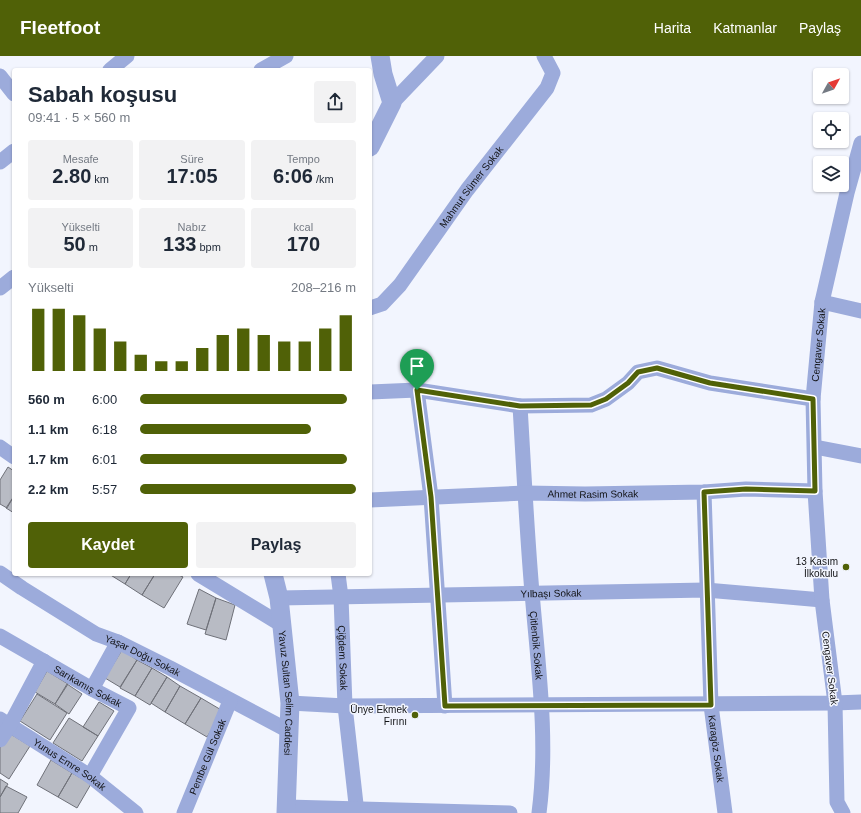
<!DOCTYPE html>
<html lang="tr">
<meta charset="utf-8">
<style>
body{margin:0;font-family:Arial,sans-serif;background:#f2f2f3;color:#1f2937;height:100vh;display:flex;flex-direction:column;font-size:15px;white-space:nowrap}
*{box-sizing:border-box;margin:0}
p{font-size:13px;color:#747a83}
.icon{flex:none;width:22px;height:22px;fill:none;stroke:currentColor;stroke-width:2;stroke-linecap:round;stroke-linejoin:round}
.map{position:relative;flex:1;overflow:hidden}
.side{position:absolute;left:12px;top:12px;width:360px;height:508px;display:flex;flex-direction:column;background:#fff;border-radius:4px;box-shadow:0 1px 3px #0004}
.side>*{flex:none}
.needle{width:26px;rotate:50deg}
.fabs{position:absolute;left:813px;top:12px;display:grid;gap:8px}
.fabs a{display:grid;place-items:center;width:36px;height:36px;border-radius:4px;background:#fff;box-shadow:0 1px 3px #0004;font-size:20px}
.pin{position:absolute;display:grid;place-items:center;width:34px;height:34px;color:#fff;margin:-41px -17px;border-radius:50% 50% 50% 0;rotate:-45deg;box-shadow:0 0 4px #0007}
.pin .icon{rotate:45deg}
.round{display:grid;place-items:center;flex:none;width:42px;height:42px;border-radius:4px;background:#f2f2f3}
.headline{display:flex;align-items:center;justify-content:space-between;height:68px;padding:0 16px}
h1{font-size:22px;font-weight:600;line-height:30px}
.metrics{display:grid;grid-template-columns:repeat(3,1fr);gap:6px;height:68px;padding:4px 16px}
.metrics div{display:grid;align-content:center;border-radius:4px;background:#f2f2f3;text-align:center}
.metrics b{font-size:20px;font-weight:600}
.metrics small{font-size:11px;font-weight:400}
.metrics p{font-size:11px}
.chart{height:112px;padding:8px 16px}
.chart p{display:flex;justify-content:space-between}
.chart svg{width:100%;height:72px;margin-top:4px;stroke:#506107;stroke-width:6}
.cta{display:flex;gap:8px;margin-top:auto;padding:8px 16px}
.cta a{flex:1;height:46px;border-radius:4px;background:#506107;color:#fff;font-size:16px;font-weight:600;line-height:46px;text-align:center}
.cta a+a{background:#f2f2f3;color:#1f2937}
ul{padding:0 16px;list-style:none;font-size:13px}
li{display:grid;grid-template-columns:64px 48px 1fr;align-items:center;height:30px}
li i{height:10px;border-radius:5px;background:#506107}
header{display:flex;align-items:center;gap:24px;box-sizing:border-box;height:56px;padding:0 20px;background:#506107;color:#fff}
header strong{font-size:19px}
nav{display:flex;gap:22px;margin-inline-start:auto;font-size:14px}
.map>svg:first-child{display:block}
</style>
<header>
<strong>Fleetfoot</strong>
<nav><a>Harita</a><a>Katmanlar</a><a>Paylaş</a></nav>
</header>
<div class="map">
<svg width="861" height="757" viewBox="0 0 861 757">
<rect width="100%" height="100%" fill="#f2f5fe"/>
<path fill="#b8bbc4" stroke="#6f7179" d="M8,411L14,415V440L7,452L0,448V424Z
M14,440V457L6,452Z
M109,518H131L125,528Z
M131,518H155L142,539L125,528Z
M155,518H177L183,521L164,552L142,539Z
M199,533L216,542L206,574L187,568Z
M216,542L235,549L226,584L205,578Z
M122,594L137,604L120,631L105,622Z
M137,604L152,612L135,640L120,632Z
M152,612L167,621L150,649L135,640Z
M47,615L68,628L55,648L35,636Z
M167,621L180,630L165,656L151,647Z
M67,628L82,638L69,658L55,648Z
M180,630L201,642L185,668L165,656Z
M37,638L67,657L50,684L20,665Z
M201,642L223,655L207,681L185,668Z
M99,646L114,655L98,680L83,671Z
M69,662L98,680L82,705L53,687Z
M9,677L30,690L9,723L0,717V692Z
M51,704L72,717L58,741L37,729Z
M72,717L91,728L77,752L58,741Z
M0,723L8,728L0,741Z
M6,730L27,741L18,757H0V741Z"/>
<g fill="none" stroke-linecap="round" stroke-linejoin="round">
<g stroke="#9cabdb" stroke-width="15">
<path d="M110,14L127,0"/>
<path d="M261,14L286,0"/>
<path d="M0,20L14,38"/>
<path d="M392,47L437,0"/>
<path d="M0,106L14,95"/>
<path d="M0,232L14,221"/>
<path d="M822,246L861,255"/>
<path id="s1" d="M370,252L382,248L400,229L467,134L547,32L553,17L544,0"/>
<path d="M417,334L431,441L445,650"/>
<path d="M370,336L417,334L520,350L591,349L606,343L628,327L638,316L657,312L710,327L813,343"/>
<path id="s2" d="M520,350C524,416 527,482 533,548C539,617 548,688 539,757"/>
<path d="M0,391L14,401"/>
<path d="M815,391L861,400"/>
<path id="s3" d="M704,436L711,649L725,757"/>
<path id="s4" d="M370,444L525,437L585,438L704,436L746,433L815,435"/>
<path id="s5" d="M0,517L22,532L96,578L118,586L170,612L289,675"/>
<path d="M198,518L282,569"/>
<path id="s6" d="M338,518L341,541L345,650L357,757"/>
<path id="s7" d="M279,542L706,534L822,544"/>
<path id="s8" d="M0,580L92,633L129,652L90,720"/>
<path d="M92,633L118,586"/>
<path d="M290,647L345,650L835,647L861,646"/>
<path id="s9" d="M0,663L90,720L136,757"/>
<path d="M0,684L10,669L44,605"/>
<path d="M287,751L510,757"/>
<path id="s10" d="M184,757L230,645"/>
<path id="s11" d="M843,757L837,746L835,647L822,544L815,435L813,343L822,246L847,137L861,87"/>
</g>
<g stroke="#9cabdb" stroke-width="19">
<path d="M370,91L392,47L383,18L380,0"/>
<path id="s12" d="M273,518L279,542L290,647L286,757"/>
</g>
</g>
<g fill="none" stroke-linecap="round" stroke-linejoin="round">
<g stroke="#fff" stroke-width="8">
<path id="route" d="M657,312L710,327L813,343L815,435L746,433L704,436L711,649L445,650L431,441L417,334L520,350L591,349L606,343L628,327L638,316Z"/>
</g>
<use href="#route" stroke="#506107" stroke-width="5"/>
</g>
<g fill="#506107" stroke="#f2f5fe" stroke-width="1.5">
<circle cx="846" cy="511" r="4"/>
<circle cx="415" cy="659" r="4"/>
</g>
<g text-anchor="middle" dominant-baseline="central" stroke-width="3" stroke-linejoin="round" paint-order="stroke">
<g font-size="10" fill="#121316" stroke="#f2f5fe">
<text stroke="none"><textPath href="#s1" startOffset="160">Mahmut Sümer Sokak</textPath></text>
<text stroke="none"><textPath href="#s11" startOffset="471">Cengaver Sokak</textPath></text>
<text stroke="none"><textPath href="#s4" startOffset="223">Ahmet Rasim Sokak</textPath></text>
<text stroke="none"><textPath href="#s7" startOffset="272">Yılbaşı Sokak</textPath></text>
<text stroke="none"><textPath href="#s2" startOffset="240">Çitlenbik Sokak</textPath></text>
<text stroke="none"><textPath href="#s5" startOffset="165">Yaşar Doğu Sokak</textPath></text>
<text stroke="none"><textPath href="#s6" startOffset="84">Çiğdem Sokak</textPath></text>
<text transform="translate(830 612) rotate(83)">Cengaver Sokak</text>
<text stroke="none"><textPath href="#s8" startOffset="101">Sarıkamış Sokak</textPath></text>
<text stroke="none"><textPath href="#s12" startOffset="120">Yavuz Sultan Selim Caddesi</textPath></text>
<text stroke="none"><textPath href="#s3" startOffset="257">Karagöz Sokak</textPath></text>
<text stroke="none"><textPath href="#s10" startOffset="61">Pembe Gül Sokak</textPath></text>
<text stroke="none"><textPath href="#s9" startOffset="83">Yunus Emre Sokak</textPath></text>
</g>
<g font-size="10" fill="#121316" stroke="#f2f5fe" text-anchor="end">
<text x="838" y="505">13 Kasım<tspan x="838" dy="12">İlkokulu</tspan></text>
<text x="407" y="653">Ünye Ekmek<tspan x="407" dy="12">Fırını</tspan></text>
</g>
</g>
</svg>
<div class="fabs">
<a><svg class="needle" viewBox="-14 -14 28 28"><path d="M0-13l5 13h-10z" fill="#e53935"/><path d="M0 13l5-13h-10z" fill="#747a83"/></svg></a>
<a><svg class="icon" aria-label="locate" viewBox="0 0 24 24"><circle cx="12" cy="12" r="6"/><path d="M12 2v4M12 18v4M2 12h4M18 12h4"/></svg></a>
<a><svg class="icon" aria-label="layers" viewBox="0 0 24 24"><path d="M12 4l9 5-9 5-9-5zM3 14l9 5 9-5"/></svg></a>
</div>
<div class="pin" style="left:417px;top:334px;background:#1e9e55"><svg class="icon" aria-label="arrive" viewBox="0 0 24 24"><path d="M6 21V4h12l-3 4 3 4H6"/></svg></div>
<section class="side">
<div class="headline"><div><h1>Sabah koşusu</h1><p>09:41 · 5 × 560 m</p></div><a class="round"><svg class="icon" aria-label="share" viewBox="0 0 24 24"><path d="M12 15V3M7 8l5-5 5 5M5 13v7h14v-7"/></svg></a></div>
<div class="metrics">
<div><p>Mesafe</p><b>2.80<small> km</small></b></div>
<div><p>Süre</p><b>17:05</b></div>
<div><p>Tempo</p><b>6:06<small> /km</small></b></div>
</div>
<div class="metrics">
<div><p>Yükselti</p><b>50<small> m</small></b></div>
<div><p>Nabız</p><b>133<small> bpm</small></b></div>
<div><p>kcal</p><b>170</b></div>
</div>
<div class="chart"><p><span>Yükselti</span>208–216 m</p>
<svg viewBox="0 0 160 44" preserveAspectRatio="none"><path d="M5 44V6M15 44V6M25 44V10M35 44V18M45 44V26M55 44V34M65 44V38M75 44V38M85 44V30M95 44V22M105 44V18M115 44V22M125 44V26M135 44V26M145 44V18M155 44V10"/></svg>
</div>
<ul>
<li><b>560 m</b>6:00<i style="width:96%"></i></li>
<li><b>1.1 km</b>6:18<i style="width:79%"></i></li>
<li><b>1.7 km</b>6:01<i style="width:96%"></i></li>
<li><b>2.2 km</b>5:57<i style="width:100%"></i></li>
</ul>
<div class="cta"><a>Kaydet</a><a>Paylaş</a></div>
</section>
</div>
